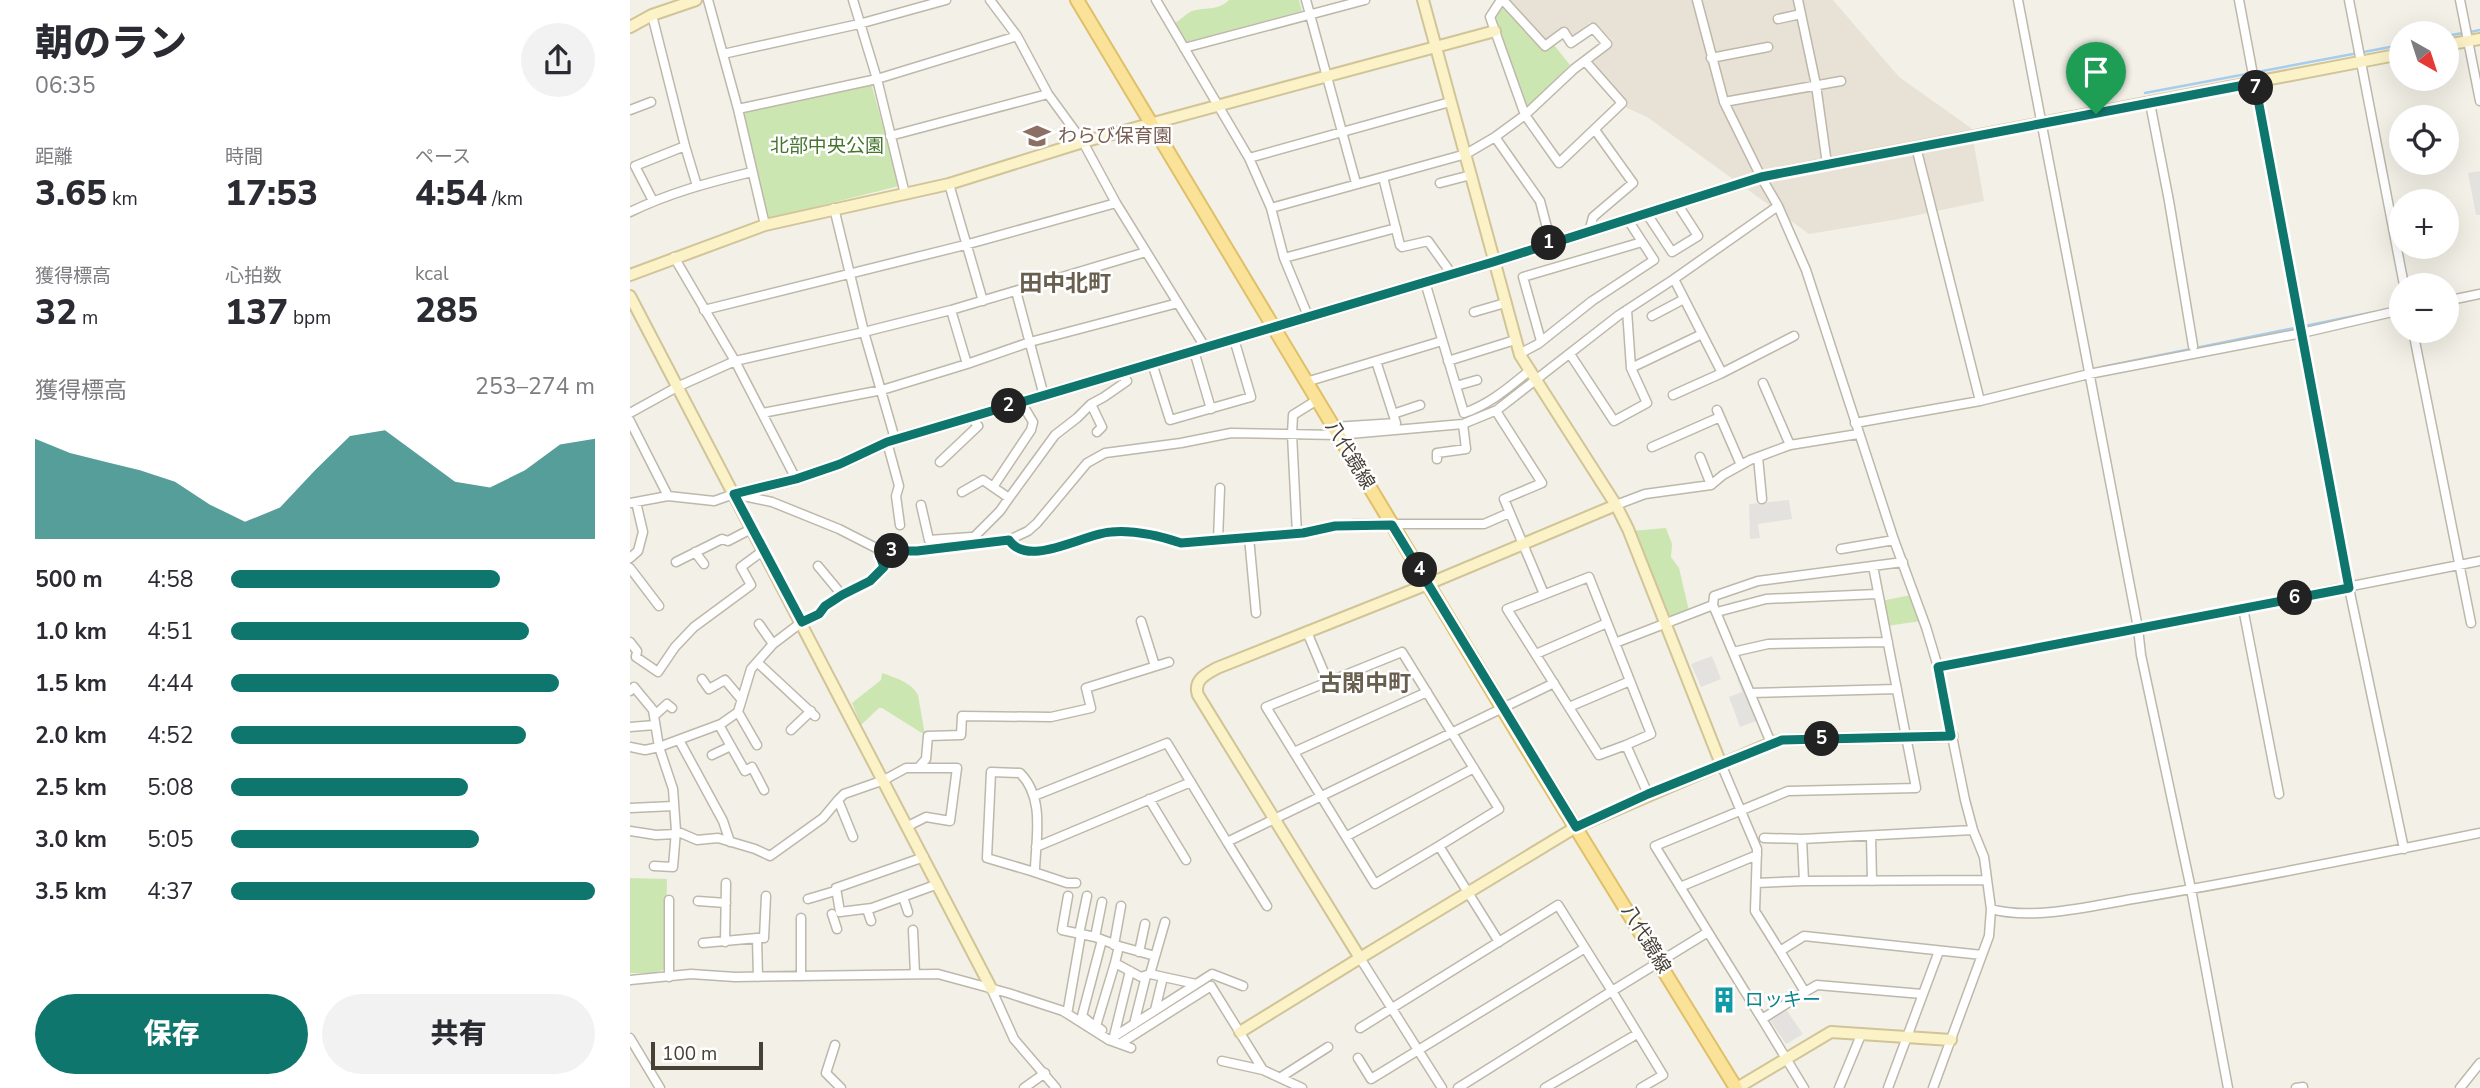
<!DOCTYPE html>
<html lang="ja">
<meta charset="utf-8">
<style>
body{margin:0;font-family:"Nunito Sans","Noto Sans JP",sans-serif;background:#f2f2f3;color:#2b2b33;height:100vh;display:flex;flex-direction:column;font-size:26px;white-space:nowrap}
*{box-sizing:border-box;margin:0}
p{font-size:23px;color:#7c7c81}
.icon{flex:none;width:38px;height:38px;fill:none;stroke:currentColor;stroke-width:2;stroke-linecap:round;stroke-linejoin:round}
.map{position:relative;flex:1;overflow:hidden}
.details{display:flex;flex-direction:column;background:#fff;width:630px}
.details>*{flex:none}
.needle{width:46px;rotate:141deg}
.buttons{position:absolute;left:1759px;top:21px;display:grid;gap:14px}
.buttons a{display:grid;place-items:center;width:70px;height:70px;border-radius:50%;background:#fff;box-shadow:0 7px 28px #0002;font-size:35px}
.scale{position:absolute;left:21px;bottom:18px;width:112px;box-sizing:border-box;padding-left:7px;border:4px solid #464036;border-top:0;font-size:19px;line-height:24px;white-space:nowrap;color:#464036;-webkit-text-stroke:5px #fff;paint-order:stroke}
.pin{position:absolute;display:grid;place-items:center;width:60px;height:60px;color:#fff;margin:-72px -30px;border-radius:50% 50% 50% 0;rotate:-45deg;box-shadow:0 0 7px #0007}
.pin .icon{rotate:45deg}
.km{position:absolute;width:35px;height:35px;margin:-18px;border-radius:50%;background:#222;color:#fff;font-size:19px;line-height:35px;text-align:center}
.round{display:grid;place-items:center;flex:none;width:74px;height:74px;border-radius:37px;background:#f2f2f3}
.overview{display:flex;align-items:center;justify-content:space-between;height:119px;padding:0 35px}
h1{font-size:38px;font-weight:800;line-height:52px}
.stats{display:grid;grid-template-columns:repeat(3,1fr);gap:10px;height:119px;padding:7px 35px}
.stats div{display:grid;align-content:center}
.stats b{font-size:35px;font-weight:800}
.stats small{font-size:19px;font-weight:400}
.stats p{font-size:19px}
.chart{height:196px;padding:14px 35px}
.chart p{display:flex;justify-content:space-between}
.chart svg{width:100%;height:126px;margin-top:7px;fill:#0f766e;opacity:.7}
.cta{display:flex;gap:14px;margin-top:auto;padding:14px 35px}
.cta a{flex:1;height:80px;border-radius:42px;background:#0f766e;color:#fff;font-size:28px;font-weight:800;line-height:80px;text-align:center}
.cta a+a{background:#f2f2f3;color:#2b2b33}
ul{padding:0 35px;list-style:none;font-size:23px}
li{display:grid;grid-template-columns:112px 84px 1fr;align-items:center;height:52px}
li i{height:18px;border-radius:9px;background:#0f766e}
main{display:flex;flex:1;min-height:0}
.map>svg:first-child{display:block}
</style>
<main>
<section class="details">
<div class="overview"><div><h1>朝のラン</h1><p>06:35</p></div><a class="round"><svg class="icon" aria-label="share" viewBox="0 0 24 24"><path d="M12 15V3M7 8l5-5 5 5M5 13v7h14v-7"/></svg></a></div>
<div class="stats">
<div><p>距離</p><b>3.65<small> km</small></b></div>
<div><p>時間</p><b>17:53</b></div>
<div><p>ペース</p><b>4:54<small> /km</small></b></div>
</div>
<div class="stats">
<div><p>獲得標高</p><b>32<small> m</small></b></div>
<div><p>心拍数</p><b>137<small> bpm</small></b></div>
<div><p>kcal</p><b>285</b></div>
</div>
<div class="chart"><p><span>獲得標高</span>253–274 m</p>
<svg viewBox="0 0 160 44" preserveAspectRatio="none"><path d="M0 44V9L10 14L20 17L30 20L40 24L50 32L60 38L70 33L80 20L90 8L100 6L110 15L120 24L130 26L140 20L150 11L160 9V44z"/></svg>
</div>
<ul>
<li><b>500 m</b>4:58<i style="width:74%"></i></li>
<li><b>1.0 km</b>4:51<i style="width:82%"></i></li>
<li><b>1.5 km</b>4:44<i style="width:90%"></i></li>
<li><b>2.0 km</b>4:52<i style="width:81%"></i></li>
<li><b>2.5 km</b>5:08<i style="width:65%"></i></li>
<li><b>3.0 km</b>5:05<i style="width:68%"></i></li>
<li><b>3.5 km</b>4:37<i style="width:100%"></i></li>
</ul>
<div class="cta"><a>保存</a><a>共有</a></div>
</section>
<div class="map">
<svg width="1850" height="1088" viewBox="0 0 1850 1088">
<rect width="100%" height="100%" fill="#f3f0e7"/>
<path fill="#e7e2d5" d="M877,0H1203L1269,77L1341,128L1354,201L1269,219L1179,234L1017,117L997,108L956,62L982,40L960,22L941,39L933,30L915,44Z"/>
<path fill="#cce6b1" d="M599,0H669L672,11L556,42L545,23C550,20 555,15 560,12C574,6 587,12 599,0Z
M873,3L916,49L924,45L940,65L896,108L864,17Z
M239,75L269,186L137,219L113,113Z
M1036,528L1042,544L1041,557L1049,568L1059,611L1041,619L1001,531Z
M1281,595L1291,621L1257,626L1251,601Z
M252,673C266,678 281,682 288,695L295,735L252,708H249L231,725L222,703L251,680Z
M0,878L37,879L35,969L24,973H0Z"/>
<path fill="#e4e2df" d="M1850,171V215H1846L1838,173Z
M1159,500L1162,519L1128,524L1130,538L1120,539L1119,504Z
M1082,656L1091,679L1071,687L1061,664Z
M1111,676L1129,720L1110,727L1099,697L1112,692L1107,678Z
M1155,1008L1173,1034L1156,1044L1139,1019Z"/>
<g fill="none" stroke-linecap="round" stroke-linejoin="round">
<path stroke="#a6cded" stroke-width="2.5" d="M1840,32L1850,30
M1816,36L1833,33
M1515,93L1771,45
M1472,367L1744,312"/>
<g stroke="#beb8aa" stroke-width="11">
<path id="street" d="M78,0L108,109L135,225
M223,0L247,79L275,194
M360,0L387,36L418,94L453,142L486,203L575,347
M526,0L619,158L641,208L654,258L678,316
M676,0L726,183
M871,0L860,17L895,115L929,163L992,103L955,61
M1067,0L1094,102L1131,177L1148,206L1176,270L1264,540L1296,627L1308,667L1335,800L1343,830L1354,857L1361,909L1359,936L1303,1088
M1168,0L1186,85L1197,164
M1388,0L1508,628L1511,655L1561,889L1598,1088
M1609,0L1719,588L1774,849
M1719,0L1774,285
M1830,0L1850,101
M22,15L55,146L67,186
M1148,19L1171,14
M554,48L735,0
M93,54L229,24L316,0
M1081,58L1138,47
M1094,102L1211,81
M1520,103L1539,201L1563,346
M108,109L247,79L387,36
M0,110L21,102
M260,136L418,94
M865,137L910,201L921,243
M1286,147L1350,401
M619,158L820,102
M753,177L770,245L772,247L798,241L821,273
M810,183L841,175
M319,184L353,301
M23,201L5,166L55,146
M204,208L234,332L265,439
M641,208L836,154L865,137L895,115L944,69L977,44L963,28L941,43L934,32L915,46L873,0
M0,212C39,193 80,182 122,172
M1017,214L1042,252L1068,236L1048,205
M959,232L963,217L1003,183L965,130
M44,257L105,361L166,479
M654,258L766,228
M1044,279L1092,373L1164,336
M795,282L834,413C860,404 878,388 899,371
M386,291L414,396
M1816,301L1850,294
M74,310L335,245L486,203
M321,310L337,364
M997,310L1001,368L1072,334
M844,312L875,303
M1022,316L1054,299
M1783,331L1841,623
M911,341L893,277L1012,242
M564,351L581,409
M889,354L908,344L962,301L1024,260L998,220
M940,354L984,421L1017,403L1001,368
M818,361L885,340
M522,363L540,420L621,397L604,339
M676,382L812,341
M1133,383L1160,445
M826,386L847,380
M1043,395L1092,373
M461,404L472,427L467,432
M1087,410L1111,465
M866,411L912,483L874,499L914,594
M0,413L47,387L105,361L234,332L321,310L516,252
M132,413L252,390L337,364L400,342L548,303
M763,414L790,405
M0,421L38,496
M1225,423L1350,401L1459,374L1672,333L1771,310
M704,427L766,423L746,361
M257,442L269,486L266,496L270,525
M1022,447L1090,417
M1070,457L1081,485
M1128,457L1132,499
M807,459V453L836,449L833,424L867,410L989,315L1044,279L1148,206
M310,462L348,426L341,417
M363,487L379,498L425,435L447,418L461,404L474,397L497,381L490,373
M332,492L353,480L363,487L401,430L403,422L391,402
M0,503L38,496L84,501L104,494L142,502L209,529L252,551H287L379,540L398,531L407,523L457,463L475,453L551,443L601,433L708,435L833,424
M291,505L299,540L341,537
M986,505L1015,494L1081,485L1093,475L1120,460L1160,445L1228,434
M667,534L662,434L663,415L687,400
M619,537L626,613
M342,539L370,511L379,498
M379,540C397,569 455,533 481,532C503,530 530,536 551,543L673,533L705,526L725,524H854L879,513
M588,540L590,488
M1211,549L1264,540
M65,552L74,564
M0,558L8,551L13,532L6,502
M46,562L92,539L98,541L123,528
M188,566L212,595
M0,568L29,606
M1083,605L1084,596L1128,581L1273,562
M1613,608L1649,794
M1087,612L1136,599L1247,594
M511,621L525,666
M129,624L143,644
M677,632L698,682
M0,642L7,651L6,657L28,672L45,647L64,627L121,585L111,567L134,550
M985,643L1083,605L1141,743
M1103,652L1138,644L1258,642
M906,654L977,623
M127,662L185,716
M1308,667L1850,561
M72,679L79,689L95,680L111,699
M0,691L4,687L23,710L29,747L43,789L46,831L67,840L88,838L125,849L140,856L193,818L208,800
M1120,693L1267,689
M939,707L1000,681
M108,712L127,745
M24,716L37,704L42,708
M89,725L115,771L122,767L134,790
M0,727L25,725
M161,730L181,711
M49,740L93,821L100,842
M996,745L1021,734L959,577L877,609L969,755L996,745L1018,794
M0,747L15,750L29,747L91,724L108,712L121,669L143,644L172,622L189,614L195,606L240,581L254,567L250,556L252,551
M664,752L797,692
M82,755L101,746
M1091,764L1127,849L1125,911L1150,951
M289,767L296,759L298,736L331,735L332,716L421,717L461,708L456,688L539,662
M361,772L390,773C415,798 406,837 405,869L401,871L357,858Z
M404,796L537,743L597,842
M519,799L556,860
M0,808L44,806
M1343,830L1172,839L1174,881L1357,880
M0,831L26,835L46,834
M717,836L844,768
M1241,836L1242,881
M223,837L208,800L214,794L254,780L276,768H327L320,821L296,817L278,826
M1134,838L1172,839
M809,846L869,809L772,652L636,707L745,884L809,846L869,942
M406,847L561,782
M294,857L206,888L210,912L242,908L308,884
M24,866L43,867L46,831
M401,871L437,883H446
M1126,883L1174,881
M1050,887L1127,855
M438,896L432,930L465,937L489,946
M273,897L278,912
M178,899L205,891
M68,901L96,903
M637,906L597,842L924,683
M237,909L241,921
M1361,909C1404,921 1465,905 1509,898C1623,879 1737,856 1850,833
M202,914L207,929
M535,922L520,974L566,984
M283,930L285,974
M1078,932L1025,846L1158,791L1286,788L1243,566
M449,934L457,896
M465,937L472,902
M95,942L96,883
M73,943L127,938
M484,945L491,906
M509,952L515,924
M730,958L812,1088
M520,974L511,977L485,963L489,946L525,956
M171,976V918
M39,977V900
M128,977L127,938H134L136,896
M0,980L61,974L105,977L308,974L378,993L433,1011L479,1040L501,1048
M361,988L384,1039L426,1088
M1175,992L1187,985L1292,994
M438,1009L451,934
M525,1010L533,977
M462,1024L452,1016L472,940
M504,1024L516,976
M472,1030L466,1026L485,963
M484,1036L500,971
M0,1038L30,1088
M479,1040L582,974L613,986
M491,1043L581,986L633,1070
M205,1045L196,1073L211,1088
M728,1058L741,1079L955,948L928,905L730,1028
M592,1061L633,1070L672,1088
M651,1077L698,1047
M394,1088L415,1073
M828,1088L982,991L955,948
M915,1088L1007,1034
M1011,1088L1033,1075L982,991L1078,932L1132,1019
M1174,1088L1132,1019L1175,992L1150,951L1174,936L1352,955
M1209,1088L1231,1035
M1258,1088L1309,951
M1666,1088L1673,1087
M1830,1088L1850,1063"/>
</g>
<g stroke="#d1c498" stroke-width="14">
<path id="secondary" d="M793,0L890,355L986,505L998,529L1091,764
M0,27L22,15L66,0
M1816,45L1850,39
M0,275L135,225L319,184L453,142L865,31
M0,296L361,988
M104,494L166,479L210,464L257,442L863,262L1131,177L1771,54
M986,505L798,584L587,668C576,674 563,680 568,695L730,958L946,827L1141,743L1152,740L1322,736
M610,1032L730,958
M1107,1088L1201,1032L1321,1040"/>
</g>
<g stroke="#dfc069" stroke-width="16">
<path id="primary" d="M447,0L891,739L1106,1088"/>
</g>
<use href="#street" stroke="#fff" stroke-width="8"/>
<use href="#secondary" stroke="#fcf2c8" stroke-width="10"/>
<use href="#primary" stroke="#fae299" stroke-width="12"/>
</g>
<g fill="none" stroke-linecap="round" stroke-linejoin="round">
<g stroke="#fff" stroke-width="14">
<path id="route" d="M1625,83L1719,588L1308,667L1321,736L1152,740L1018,794L946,827L762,525L705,526L673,533L551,543C530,536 503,530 481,532C455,533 398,569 379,540L287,551H252L250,556L254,567L240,581L212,595L195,606L189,614L172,622L104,494L166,479L210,464L257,442L863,262L1131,177Z"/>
</g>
<use href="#route" stroke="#0f766e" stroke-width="9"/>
</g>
<defs>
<g id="school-bare" transform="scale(2.1)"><path d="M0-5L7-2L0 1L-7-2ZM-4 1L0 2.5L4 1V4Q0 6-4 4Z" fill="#8d6e63" stroke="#fff" stroke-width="2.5" paint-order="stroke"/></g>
<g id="building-bare" transform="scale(2.1)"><path d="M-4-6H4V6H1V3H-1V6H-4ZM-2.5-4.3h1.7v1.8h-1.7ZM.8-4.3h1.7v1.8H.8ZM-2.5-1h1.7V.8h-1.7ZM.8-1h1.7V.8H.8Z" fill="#0f9aa8" stroke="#fff" stroke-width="2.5" paint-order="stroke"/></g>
</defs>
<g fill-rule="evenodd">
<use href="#school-bare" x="407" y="136"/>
<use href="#building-bare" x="1094" y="1000"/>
</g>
<g text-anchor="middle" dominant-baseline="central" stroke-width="5" stroke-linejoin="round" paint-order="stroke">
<g font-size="19" fill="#785e54" stroke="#fff" text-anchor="start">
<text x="428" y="136">わらび保育園</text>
</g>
<g font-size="19" fill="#45752c" stroke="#fff">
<text x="197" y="146">北部中央公園</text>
</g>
<g font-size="19" fill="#464036" stroke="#fff">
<text transform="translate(720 455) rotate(59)">八代鏡線</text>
<text transform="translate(1016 939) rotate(59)">八代鏡線</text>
</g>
<g font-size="19" fill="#0d838f" stroke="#fff" text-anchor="start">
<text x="1115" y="1000">ロッキー</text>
</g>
<g font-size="23" font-weight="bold" fill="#685f4e" stroke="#fff">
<text x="435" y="283">田中北町</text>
<text x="735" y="683">古閑中町</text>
</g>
</g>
</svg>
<div class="buttons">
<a><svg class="needle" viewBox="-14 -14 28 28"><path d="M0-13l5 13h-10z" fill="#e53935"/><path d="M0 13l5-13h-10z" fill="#7c7c81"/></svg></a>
<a><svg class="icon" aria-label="locate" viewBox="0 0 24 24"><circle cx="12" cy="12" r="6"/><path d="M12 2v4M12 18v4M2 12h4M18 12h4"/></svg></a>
<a>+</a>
<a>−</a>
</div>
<div class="scale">100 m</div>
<div class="pin" style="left:1466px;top:114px;background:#1e9e55"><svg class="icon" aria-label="arrive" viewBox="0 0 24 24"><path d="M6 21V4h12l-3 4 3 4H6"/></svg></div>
<b class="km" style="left:919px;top:243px">1</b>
<b class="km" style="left:379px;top:406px">2</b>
<b class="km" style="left:262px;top:551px">3</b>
<b class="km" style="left:790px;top:570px">4</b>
<b class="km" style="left:1192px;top:739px">5</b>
<b class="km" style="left:1665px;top:598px">6</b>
<b class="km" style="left:1626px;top:88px">7</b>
</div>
</main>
